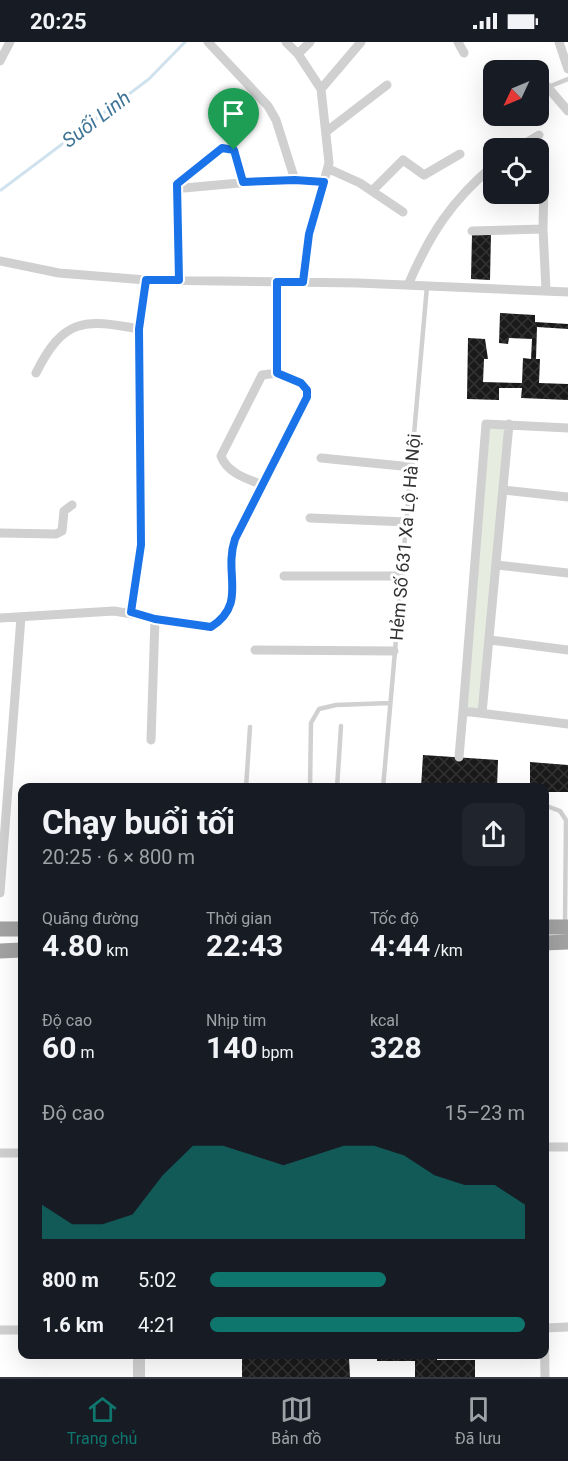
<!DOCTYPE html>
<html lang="vi">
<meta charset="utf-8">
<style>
body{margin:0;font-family:Roboto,sans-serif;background:#20242c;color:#f1f3f6;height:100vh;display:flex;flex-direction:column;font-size:22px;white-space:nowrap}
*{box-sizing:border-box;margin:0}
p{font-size:20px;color:#9ea1a6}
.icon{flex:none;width:33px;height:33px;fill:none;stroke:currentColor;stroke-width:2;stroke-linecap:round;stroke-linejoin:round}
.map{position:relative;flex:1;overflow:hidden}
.side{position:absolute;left:18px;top:741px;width:531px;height:576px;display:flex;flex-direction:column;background:#171b24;border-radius:12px;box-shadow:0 6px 24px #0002}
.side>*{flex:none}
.needle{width:39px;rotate:226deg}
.fabs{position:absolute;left:483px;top:18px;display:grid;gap:12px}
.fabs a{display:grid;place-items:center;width:66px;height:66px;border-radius:12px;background:#171b24;box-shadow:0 6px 24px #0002;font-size:30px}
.pin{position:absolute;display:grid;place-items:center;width:51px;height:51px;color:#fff;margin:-62px -26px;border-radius:50% 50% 50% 0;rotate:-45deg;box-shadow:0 0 6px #0007}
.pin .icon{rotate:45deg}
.round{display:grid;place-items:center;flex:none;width:63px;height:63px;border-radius:12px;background:#20242c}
.overview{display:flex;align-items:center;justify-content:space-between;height:102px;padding:0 24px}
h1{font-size:33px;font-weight:700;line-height:45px}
.stats{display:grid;grid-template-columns:repeat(3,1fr);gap:9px;height:102px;padding:6px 24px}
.stats div{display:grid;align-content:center}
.stats b{font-size:30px;font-weight:700}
.stats small{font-size:16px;font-weight:400}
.stats p{font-size:16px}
.chart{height:168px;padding:12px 24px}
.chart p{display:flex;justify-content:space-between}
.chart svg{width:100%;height:108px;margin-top:6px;fill:#0f766e;opacity:.7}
ul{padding:0 24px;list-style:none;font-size:20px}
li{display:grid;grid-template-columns:96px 72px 1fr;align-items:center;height:45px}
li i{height:15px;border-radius:8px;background:#0f766e}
.status{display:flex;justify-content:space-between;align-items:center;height:42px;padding:0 30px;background:#171b24;direction:ltr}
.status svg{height:16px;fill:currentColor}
.tabs{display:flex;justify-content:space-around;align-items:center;height:84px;border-top:2px solid #363941;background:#171b24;font-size:16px;color:#9ea1a6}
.tabs a{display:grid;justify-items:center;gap:3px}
.tabs .on{color:#0f766e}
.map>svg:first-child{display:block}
</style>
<div class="status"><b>20:25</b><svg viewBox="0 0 49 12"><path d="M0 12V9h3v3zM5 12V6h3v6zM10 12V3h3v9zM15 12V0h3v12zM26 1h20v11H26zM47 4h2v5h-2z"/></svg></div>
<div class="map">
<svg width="568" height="1335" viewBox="0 0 568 1335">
<defs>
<pattern id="building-cross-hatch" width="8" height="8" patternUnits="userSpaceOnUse" patternTransform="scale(1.5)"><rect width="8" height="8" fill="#1a1a1a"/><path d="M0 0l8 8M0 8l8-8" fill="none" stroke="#333"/></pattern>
</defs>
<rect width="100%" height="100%" fill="#fff"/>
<path fill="#e6ecdf" d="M490,386H505L479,667L467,666Z"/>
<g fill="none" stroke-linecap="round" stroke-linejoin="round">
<path stroke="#cfe2ee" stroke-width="3" d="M1,148L149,37L185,0"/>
</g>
<path fill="url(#building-cross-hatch)" d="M472,192H491L490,238L471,237Z
M500,271L535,273V280L568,282V287L537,285L536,317H540L539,341L568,342V358L521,356L522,346H499V358L467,357L468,296L485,297L488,317H484L483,340L522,341L523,316L531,317L532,297L509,296L508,302L499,301Z
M423,713L498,718L497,746H421Z
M530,720L568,723V750H544V746H530Z
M377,1312H437V1318H475V1335H415V1319H377Z
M349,1315L350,1335H242V1316Z"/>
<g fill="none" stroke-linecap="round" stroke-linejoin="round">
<path stroke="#d0d0d0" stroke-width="4.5" d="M548,45L568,37
M246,746L250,685
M310,746L311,681L319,667L336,663L390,661
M337,746L341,684
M383,746L427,244
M544,763L560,769L566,778L565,882"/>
<path stroke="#d0d0d0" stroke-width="9" d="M208,0L268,64L276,78L295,138
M286,0L298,12
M458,0L464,11
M559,0L568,27
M0,19L10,0
M538,34L568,69
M321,47L361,0
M327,89L387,43
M517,106L539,93
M329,127L360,141L403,170
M177,142L184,146L274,138L324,140
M372,149L403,118L424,133L460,112
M543,187L544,136
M472,189L543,187L546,248
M0,219L59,231L146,238L358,241L568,250
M179,238L177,142L222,106L235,108L243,140
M303,240L309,192L329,121L321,47L298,12L310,0
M408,243C430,192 451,159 494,123
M36,331C63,277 83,276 139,287
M568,386L486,382L463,669L568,682
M321,416L412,425
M263,443C247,437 227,431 221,414L262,333L277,331
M504,448L568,455
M310,476L407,480
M0,491L56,492L62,489L64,469L72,463
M497,523L568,531
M284,534H401
M131,570L141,503L139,287L146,238
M0,576L114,569L211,585C248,560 223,533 235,497L307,355V348L301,341L277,331V240
M490,598L568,608
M255,608L394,609
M482,671L509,382
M151,698L155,577
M459,715L463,669
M0,851L21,575
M544,1105H568
M0,1111H22
M544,1269L545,1335
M545,1286L568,1285
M0,1288H22"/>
<path stroke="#d0d0d0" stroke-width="12" d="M139,1312V1335"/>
<path stroke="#a2a2a2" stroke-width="15" d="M544,885H568
M0,887H22
M544,901L568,900
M0,909L22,908"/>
</g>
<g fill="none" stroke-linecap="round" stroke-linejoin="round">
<g stroke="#fff" stroke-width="12">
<path id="route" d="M222,106L234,108L243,140L295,138L324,140L309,192L303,240H277V331L301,341L307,348V355L235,497C223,533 248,561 211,585L155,577L131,570L141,503L139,287L146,238H179L177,142Z"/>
</g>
<use href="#route" stroke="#1a73e8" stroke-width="8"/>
</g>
<g text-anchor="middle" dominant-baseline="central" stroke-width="6" stroke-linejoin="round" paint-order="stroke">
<g font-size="18" fill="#333" stroke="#fff">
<text transform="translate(405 495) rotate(-85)">Hẻm Số 631 Xa Lộ Hà Nội</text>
</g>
<g font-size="20" font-style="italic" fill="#3f7597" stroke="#fff">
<text transform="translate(96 77) rotate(-37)">Suối Linh</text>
</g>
</g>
</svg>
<div class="fabs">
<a><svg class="needle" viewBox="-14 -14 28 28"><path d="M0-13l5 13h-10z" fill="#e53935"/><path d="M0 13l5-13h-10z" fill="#9ea1a6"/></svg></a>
<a><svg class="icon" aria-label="locate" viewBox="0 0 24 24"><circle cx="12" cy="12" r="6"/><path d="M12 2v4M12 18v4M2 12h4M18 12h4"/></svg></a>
</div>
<div class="pin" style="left:234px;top:108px;background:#1e9e55"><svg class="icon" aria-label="arrive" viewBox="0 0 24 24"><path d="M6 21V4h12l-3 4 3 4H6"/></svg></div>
<section class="side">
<div class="overview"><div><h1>Chạy buổi tối</h1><p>20:25 · 6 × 800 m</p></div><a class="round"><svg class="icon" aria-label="share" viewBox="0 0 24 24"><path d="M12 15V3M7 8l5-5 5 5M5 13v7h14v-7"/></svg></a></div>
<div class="stats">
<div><p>Quãng đường</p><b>4.80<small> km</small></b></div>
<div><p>Thời gian</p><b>22:43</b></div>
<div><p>Tốc độ</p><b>4:44<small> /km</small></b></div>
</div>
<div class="stats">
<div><p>Độ cao</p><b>60<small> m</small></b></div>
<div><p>Nhịp tim</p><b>140<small> bpm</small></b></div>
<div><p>kcal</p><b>328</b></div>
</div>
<div class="chart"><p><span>Độ cao</span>15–23 m</p>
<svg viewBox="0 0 160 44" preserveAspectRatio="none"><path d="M0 44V30L10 38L20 38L30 34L40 18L50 6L60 6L70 10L80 14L90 10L100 6L110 6L120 10L130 18L140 22L150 22L160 30V44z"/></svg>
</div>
<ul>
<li><b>800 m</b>5:02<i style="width:56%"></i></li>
<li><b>1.6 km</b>4:21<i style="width:100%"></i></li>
</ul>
</section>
</div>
<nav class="tabs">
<a class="on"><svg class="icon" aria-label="home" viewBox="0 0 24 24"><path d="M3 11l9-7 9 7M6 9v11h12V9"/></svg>Trang chủ</a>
<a><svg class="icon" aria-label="map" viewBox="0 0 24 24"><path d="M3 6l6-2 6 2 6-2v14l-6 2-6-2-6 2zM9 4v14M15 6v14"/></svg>Bản đồ</a>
<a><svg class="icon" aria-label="saved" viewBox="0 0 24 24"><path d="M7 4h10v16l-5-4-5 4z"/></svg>Đã lưu</a>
</nav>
